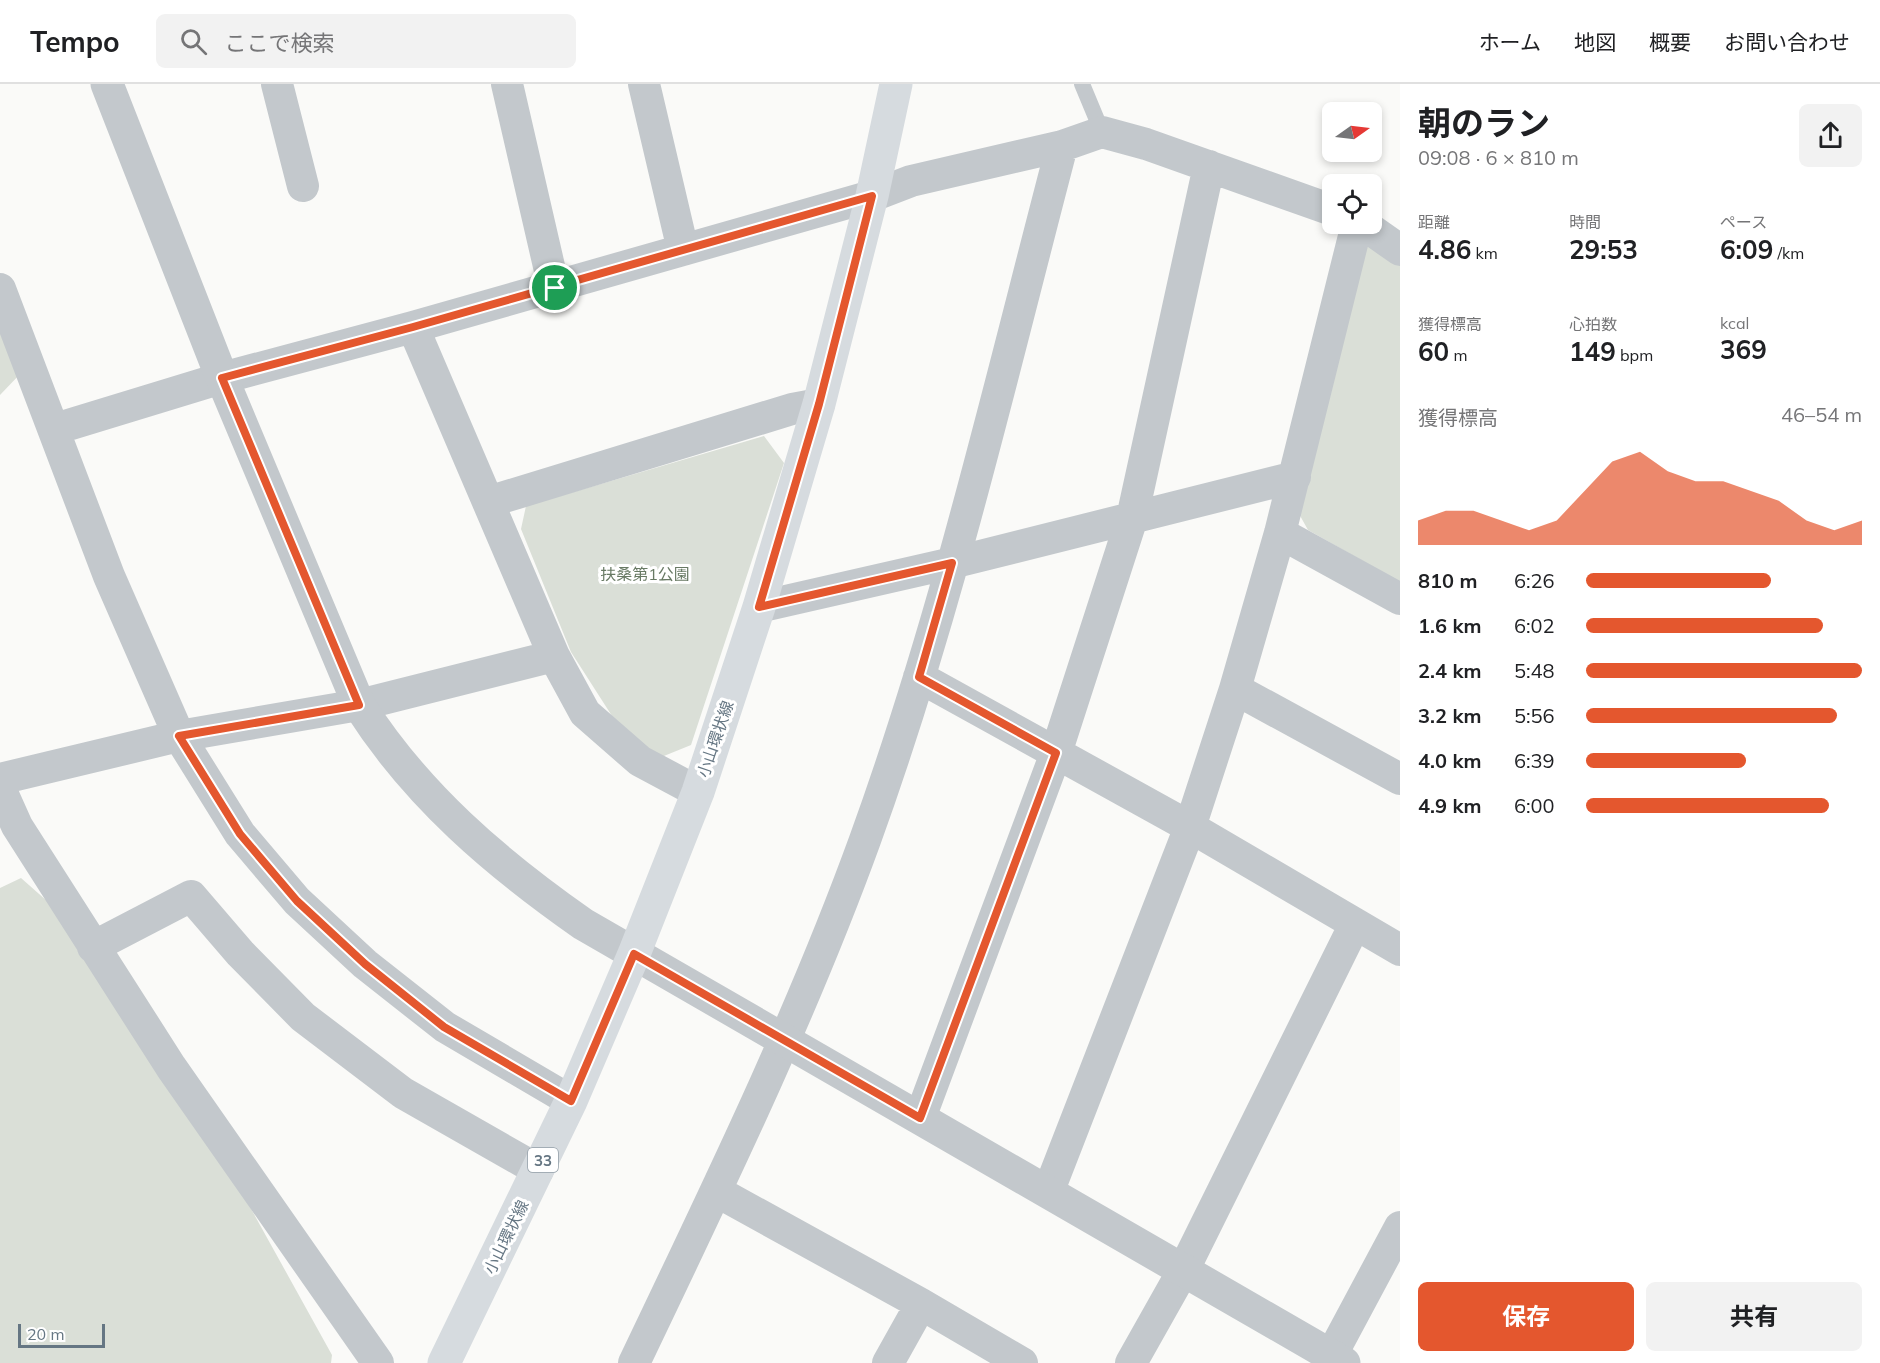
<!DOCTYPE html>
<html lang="ja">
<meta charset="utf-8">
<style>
body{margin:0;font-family:Mulish,"Noto Sans JP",sans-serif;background:#f2f2f2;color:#202124;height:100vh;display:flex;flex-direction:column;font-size:22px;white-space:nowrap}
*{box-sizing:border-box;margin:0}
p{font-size:20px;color:#757577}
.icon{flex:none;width:33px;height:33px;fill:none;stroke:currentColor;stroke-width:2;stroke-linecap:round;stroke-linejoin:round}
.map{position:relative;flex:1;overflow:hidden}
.side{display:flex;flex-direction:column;background:#fff;width:480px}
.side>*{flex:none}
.needle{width:39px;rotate:76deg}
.buttons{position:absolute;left:1322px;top:18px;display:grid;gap:12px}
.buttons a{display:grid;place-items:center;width:60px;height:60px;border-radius:9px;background:#fff;box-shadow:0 3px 9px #0003;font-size:30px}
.scale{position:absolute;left:18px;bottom:15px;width:87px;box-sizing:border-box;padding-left:6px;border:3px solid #657683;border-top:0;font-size:16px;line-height:21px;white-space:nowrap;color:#657683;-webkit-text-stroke:4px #fff;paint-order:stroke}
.pin{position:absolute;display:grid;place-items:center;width:51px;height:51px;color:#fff;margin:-26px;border:3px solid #fff;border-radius:50%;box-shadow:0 2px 6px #0007}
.round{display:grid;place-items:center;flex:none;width:63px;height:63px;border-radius:9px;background:#f2f2f2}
.summary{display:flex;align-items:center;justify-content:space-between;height:102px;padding:0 18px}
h1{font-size:33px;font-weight:700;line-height:45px}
.figures{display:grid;grid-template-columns:repeat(3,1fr);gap:9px;height:102px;padding:6px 18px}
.figures div{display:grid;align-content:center}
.figures b{font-size:26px;font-weight:700}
.figures small{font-size:16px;font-weight:400}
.figures p{font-size:16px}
.chart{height:168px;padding:12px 18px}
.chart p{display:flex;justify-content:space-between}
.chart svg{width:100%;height:108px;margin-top:6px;fill:#e4572e;opacity:.7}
.button{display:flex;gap:12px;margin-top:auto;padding:12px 18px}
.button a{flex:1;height:69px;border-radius:9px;background:#e4572e;color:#fff;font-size:24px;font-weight:700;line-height:69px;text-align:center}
.button a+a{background:#f2f2f2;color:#202124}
ul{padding:0 18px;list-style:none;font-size:20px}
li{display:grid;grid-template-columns:96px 72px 1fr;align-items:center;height:45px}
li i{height:15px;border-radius:8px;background:#e4572e}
header{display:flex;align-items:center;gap:36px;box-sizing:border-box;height:84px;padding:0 30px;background:#fff;border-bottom:2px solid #e0e0e0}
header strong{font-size:28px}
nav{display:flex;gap:33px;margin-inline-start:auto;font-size:21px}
.search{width:420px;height:54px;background:#f2f2f2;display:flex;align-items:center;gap:15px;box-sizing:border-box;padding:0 21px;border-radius:9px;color:#757577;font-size:22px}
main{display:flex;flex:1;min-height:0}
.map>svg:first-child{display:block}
</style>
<header>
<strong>Tempo</strong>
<div class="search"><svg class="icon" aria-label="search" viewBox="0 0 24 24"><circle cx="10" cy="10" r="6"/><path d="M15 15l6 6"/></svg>ここで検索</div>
<nav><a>ホーム</a><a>地図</a><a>概要</a><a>お問い合わせ</a></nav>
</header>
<main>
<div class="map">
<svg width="1400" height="1279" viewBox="0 0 1400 1279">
<rect width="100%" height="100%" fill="#fafaf8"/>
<path fill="#dadfd7" d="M1372,157L1400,177V498L1308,446L1298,428L1363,164Z
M0,232L22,288L0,311Z
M764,352L784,379L691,661L659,674L612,632L571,568L521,445L526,422Z
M21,794L64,832L250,1123L332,1271L331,1279H0V804Z"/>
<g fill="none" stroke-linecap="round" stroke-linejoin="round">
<path stroke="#c3c8cc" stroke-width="16" d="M1082,0L1102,48"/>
<path stroke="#c3c8cc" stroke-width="32" d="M277,0L303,102
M507,0L554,204
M644,0L683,166
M1363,140L1400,166
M0,205L109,492L179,652L240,750L297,817L365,880L445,943L571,1017
M413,243L554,572L585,629L640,677L698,708
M55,345L222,294L413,243L872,112L911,97L1062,62L1102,48L1146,60L1332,126
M488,418L792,325L819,320
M1280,449L1400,515
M759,523L952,479L1295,393
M919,593L1190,743L1400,866
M1235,605L1400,695
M0,695L179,652L359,621L554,572
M0,704L17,742L171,983L378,1279
M93,863L191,812L240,869L303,933L403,1009L538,1086
M920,1034L1056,669L1132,434L1209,82
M1049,1106L1190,743L1235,605L1280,449L1357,140
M716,1107L921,1220L1022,1279
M1331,1272L1400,1143
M634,1279C716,1107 800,935 865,756C947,530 1001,294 1062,62
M888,1279L921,1220
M1131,1279L1184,1185L1355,840"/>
<path stroke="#c3c8cc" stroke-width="33" d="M107,0L222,294L359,621C417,712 496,779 583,840L1344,1279"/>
<path stroke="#d6dbdf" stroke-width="33" d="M444,1279L571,1017L634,870L698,708L759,523L819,320L872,112L896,0"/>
</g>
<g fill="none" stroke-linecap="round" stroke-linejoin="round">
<g stroke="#fff" stroke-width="12">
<path id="route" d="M872,112L819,320L759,523L952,479L919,593L1056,669L920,1034L634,870L571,1017L444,943L365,880L297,817L240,750L179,652L359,621L222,294L413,243Z"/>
</g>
<use href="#route" stroke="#e4572e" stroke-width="8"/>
</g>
<g text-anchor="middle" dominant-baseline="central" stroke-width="6" stroke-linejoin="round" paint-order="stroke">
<rect fill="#fff" stroke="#939fa8" stroke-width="1.5" x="528" y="1064" width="30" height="24" rx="4.5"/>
<g font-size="15" font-weight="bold" fill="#657683">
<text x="543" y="1076">33</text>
</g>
<g font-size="16" fill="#687a64" stroke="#fff">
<text x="645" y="490">扶桑第1公園</text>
</g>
<g font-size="16" fill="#657683" stroke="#fff">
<text transform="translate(715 655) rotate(-71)">小山環状線</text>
<text transform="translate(506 1153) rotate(-64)">小山環状線</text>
</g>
</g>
</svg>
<div class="buttons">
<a><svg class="needle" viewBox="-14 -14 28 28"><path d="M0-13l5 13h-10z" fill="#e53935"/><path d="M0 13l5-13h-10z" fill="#757577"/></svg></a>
<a><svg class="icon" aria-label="locate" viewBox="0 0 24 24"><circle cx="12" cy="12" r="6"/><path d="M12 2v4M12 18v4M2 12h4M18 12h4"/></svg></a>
</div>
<div class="scale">20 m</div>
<div class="pin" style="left:555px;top:204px;background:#1e9e55"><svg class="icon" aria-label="arrive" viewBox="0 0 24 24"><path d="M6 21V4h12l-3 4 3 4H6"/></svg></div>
</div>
<section class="side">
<div class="summary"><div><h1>朝のラン</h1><p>09:08 · 6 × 810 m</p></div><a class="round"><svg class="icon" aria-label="share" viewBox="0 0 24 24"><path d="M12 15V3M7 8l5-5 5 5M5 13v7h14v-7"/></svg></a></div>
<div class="figures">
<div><p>距離</p><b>4.86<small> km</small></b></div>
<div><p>時間</p><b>29:53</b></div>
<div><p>ペース</p><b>6:09<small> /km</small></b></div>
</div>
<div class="figures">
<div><p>獲得標高</p><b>60<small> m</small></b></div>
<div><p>心拍数</p><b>149<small> bpm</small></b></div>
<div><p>kcal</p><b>369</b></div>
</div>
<div class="chart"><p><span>獲得標高</span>46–54 m</p>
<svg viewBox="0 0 160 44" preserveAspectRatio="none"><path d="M0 44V34L10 30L20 30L30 34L40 38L50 34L60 22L70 10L80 6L90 14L100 18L110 18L120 22L130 26L140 34L150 38L160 34V44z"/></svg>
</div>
<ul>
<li><b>810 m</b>6:26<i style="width:67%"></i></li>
<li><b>1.6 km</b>6:02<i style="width:86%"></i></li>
<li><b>2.4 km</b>5:48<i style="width:100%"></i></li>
<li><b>3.2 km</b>5:56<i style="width:91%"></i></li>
<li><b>4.0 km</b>6:39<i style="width:58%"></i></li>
<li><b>4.9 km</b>6:00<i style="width:88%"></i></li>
</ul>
<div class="button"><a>保存</a><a>共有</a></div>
</section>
</main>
